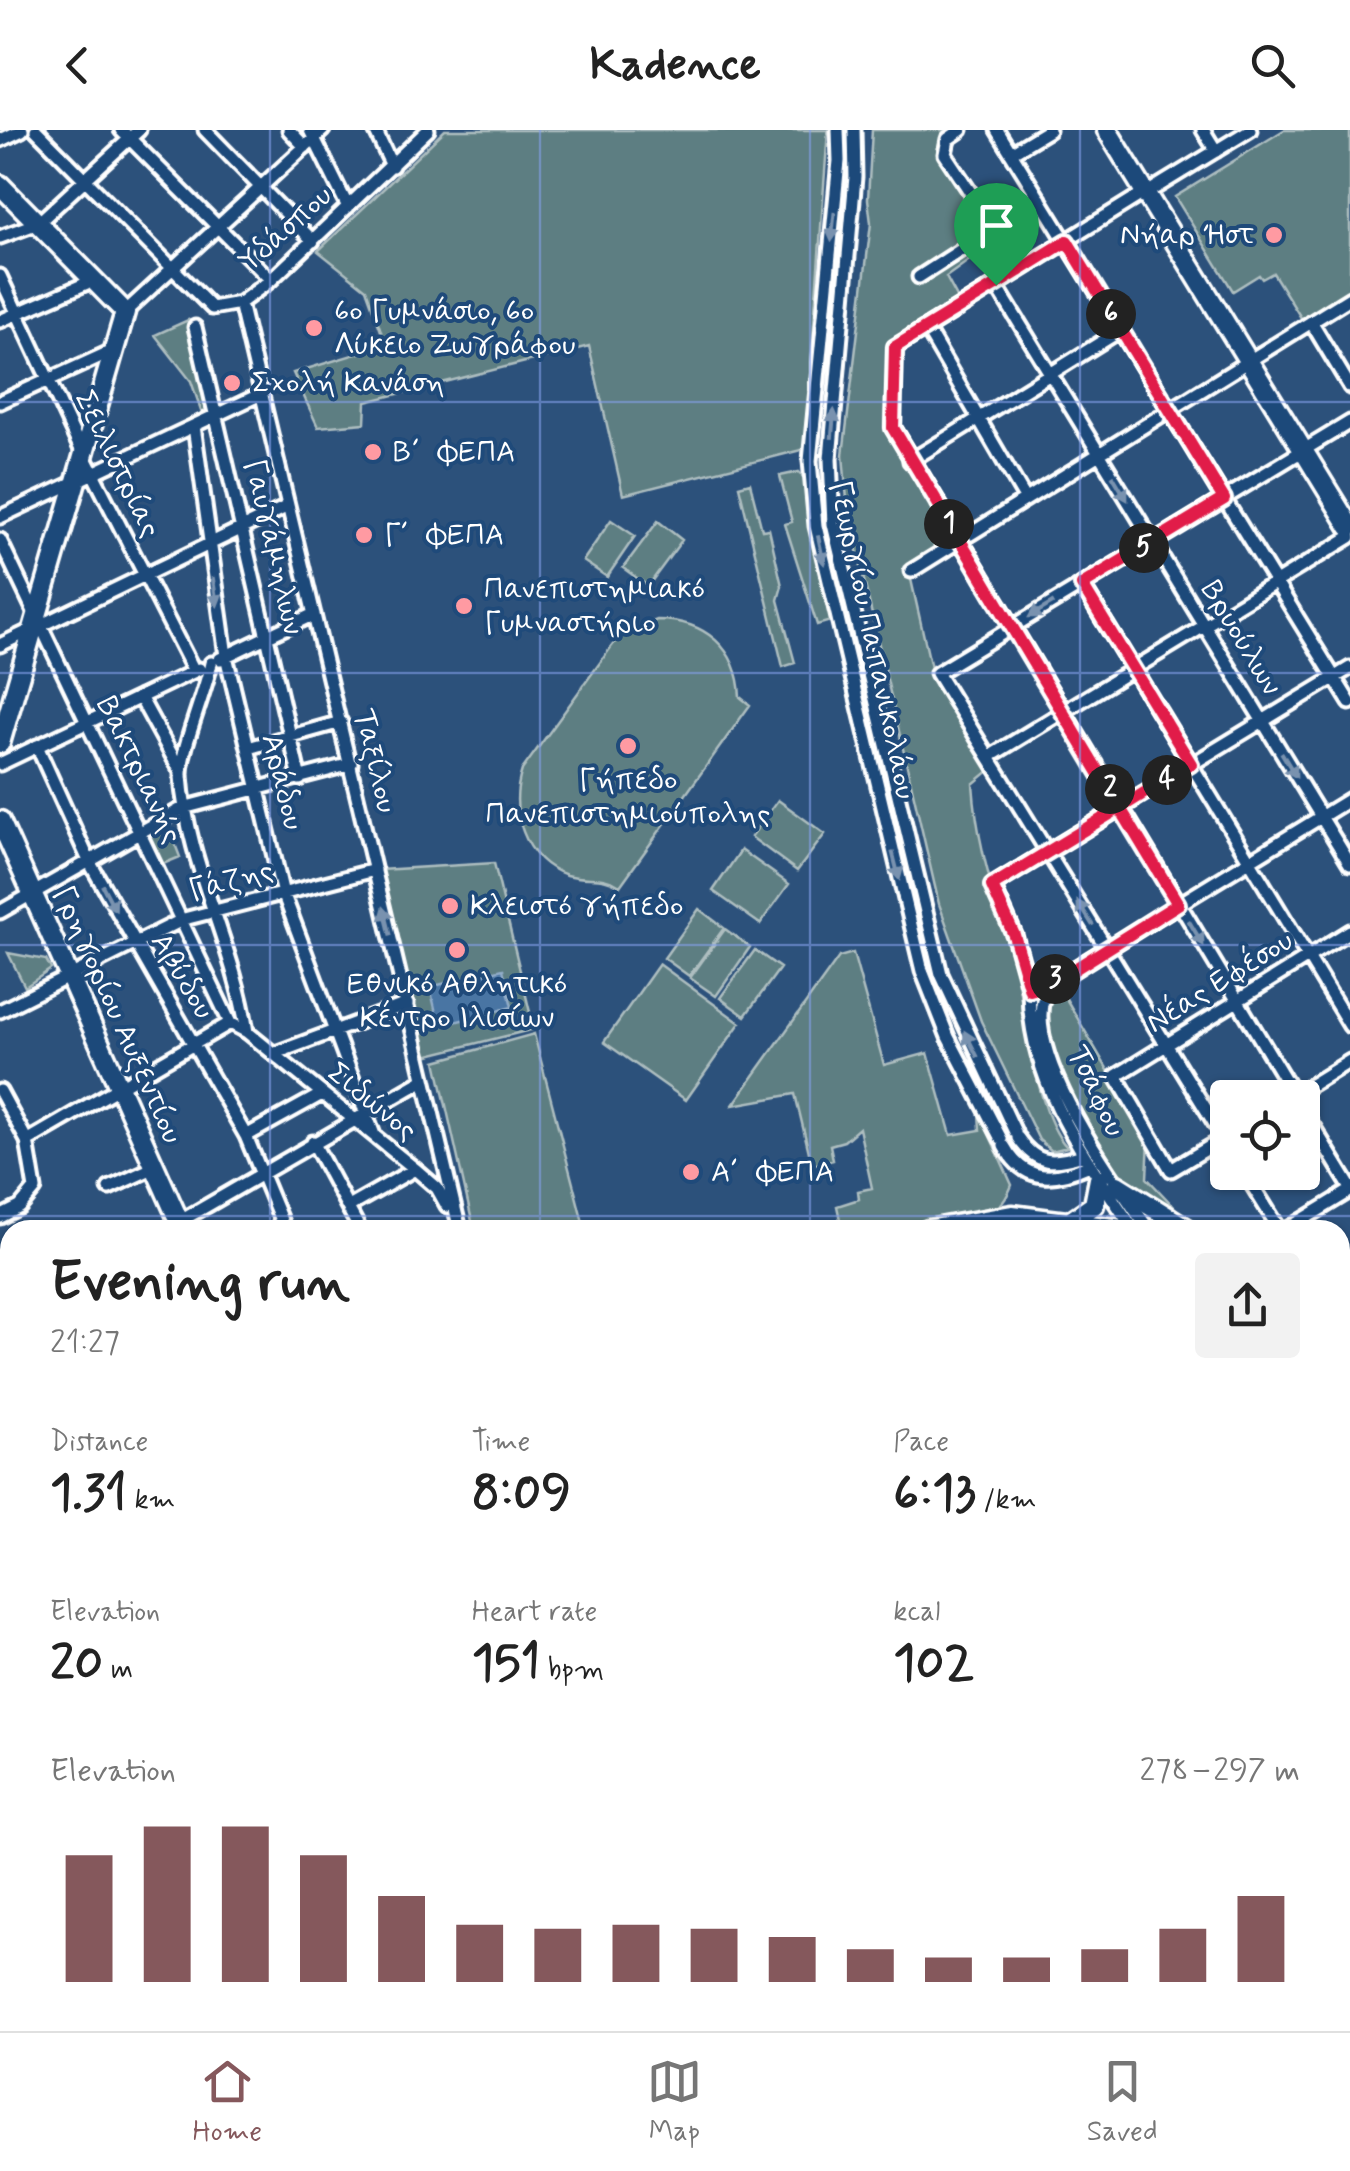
<!DOCTYPE html>
<meta charset="utf-8">
<style>
body{margin:0;font-family:Mynerve,sans-serif;background:#f2f2f2;color:#222;height:100vh;display:flex;flex-direction:column;font-size:38px;white-space:nowrap}
*{box-sizing:border-box;margin:0}
p{font-size:32px;color:#767676}
.icon{flex:none;width:55px;height:55px;fill:none;stroke:currentColor;stroke-width:2;stroke-linecap:round;stroke-linejoin:round}
.map{position:relative;flex:1;overflow:hidden}
.panel{position:absolute;left:0px;top:1090px;width:1350px;height:812px;display:flex;flex-direction:column;background:#fff;border-radius:30px 30px 0 0;box-shadow:0 2px 8px #0004}
.panel>*{flex:none}
.controls{position:absolute;left:1210px;top:950px;display:grid;gap:20px}
.controls a{display:grid;place-items:center;width:110px;height:110px;border-radius:10px;background:#fff;box-shadow:0 2px 8px #0004;font-size:50px}
.pin{position:absolute;display:grid;place-items:center;width:85px;height:85px;color:#fff;margin:-102px -42px;border-radius:50% 50% 50% 0;rotate:-45deg;box-shadow:0 0 10px #0007}
.pin .icon{rotate:45deg}
.km{position:absolute;width:50px;height:50px;margin:-25px;border-radius:50%;background:#222;color:#fff;font-size:28px;line-height:50px;text-align:center}
.round{display:grid;place-items:center;flex:none;width:105px;height:105px;border-radius:10px;background:#f2f2f2}
.summary{display:flex;align-items:center;justify-content:space-between;height:170px;padding:0 50px}
h1{font-size:55px;font-weight:700;line-height:75px}
.figures{display:grid;grid-template-columns:repeat(3,1fr);gap:15px;height:170px;padding:10px 50px}
.figures div{display:grid;align-content:center}
.figures b{font-size:50px;font-weight:700}
.figures small{font-size:28px;font-weight:400}
.figures p{font-size:28px}
.chart{height:280px;padding:20px 50px}
.chart p{display:flex;justify-content:space-between}
.chart svg{width:100%;height:180px;margin-top:10px;stroke:#85585c;stroke-width:6}
header{display:flex;justify-content:space-between;align-items:center;height:130px;padding:0 50px;background:#fff;font-size:45px;font-weight:700}
.tabs{display:flex;justify-content:space-around;align-items:center;height:140px;border-top:2px solid #e0e0e0;background:#fff;font-size:28px;color:#767676}
.tabs a{display:grid;justify-items:center;gap:5px}
.tabs .current{color:#85585c}
.map>svg:first-child{display:block}
</style>
<header><svg class="icon" aria-label="back" viewBox="0 0 24 24"><path d="M15 5l-7 7 7 7"/></svg>Kadence<svg class="icon" aria-label="search" viewBox="0 0 24 24"><circle cx="10" cy="10" r="6"/><path d="M15 15l6 6"/></svg></header>
<div class="map">
<svg width="1350" height="1901" viewBox="0 0 1350 1901">
<rect width="100%" height="100%" fill="#2c517b"/>
<filter id="ink" filterUnits="userSpaceOnUse"><feTurbulence type="fractalNoise" baseFrequency=".01" numOctaves="2"/><feDisplacementMap in="SourceGraphic" scale="20" xChannelSelector="R" yChannelSelector="G"/><feConvolveMatrix kernelMatrix="1 2 1 2 8 2 1 2 1" color-interpolation-filters="sRGB"/></filter>
<g filter="url(#ink)">
<path fill="#5d7e82" stroke="#aebec0" stroke-width="2.5" d="M445,0H828L805,319L623,365L589,216L366,272L365,293L318,297L293,243L386,215L366,159L318,121Z
M872,0H956L943,13L989,96L963,115L971,129L946,147L960,173L890,213L889,298L952,408L908,436L935,556L990,640L973,654C978,727 1000,779 1017,849C1027,890 1037,987 1067,1017L1052,1021L1039,1010L981,891L939,774L848,381L843,325L871,93L868,69Z
M1284,0H1350V162L1303,191L1273,143L1262,149L1259,145L1233,161L1175,67Z
M188,190L211,283L203,286L191,251L155,205Z
M799,342L806,351L812,411L831,491L817,495L785,394L792,392L780,346Z
M750,353L762,400L769,399L782,456L778,470L795,533L783,537L739,356Z
M611,390L635,406L607,447L583,431Z
M658,391L682,410L648,456L623,438Z
M657,490C705,490 738,518 740,567L750,575L620,756C602,744 588,751 567,745C523,730 509,680 522,640L620,505Z
M778,670L825,704L797,741L751,707Z
M168,696L180,727L158,736L146,705Z
M741,720L789,754L760,794L713,761Z
M494,733L534,899L425,926L380,740Z
M699,779L724,798L689,846L664,828Z
M725,799L750,817L716,866L690,848Z
M755,820L780,838L745,886L720,868Z
M8,823L46,830L51,839L25,857Z
M853,823L884,935L928,923L951,1005L980,1000L979,982L1012,1055C1009,1062 1006,1070 1000,1075C967,1098 859,1100 818,1100L841,1094L837,1076L859,1069L858,1061L872,1058L859,998L844,1011L830,1015L833,1030L812,1035L795,964L733,975L839,827Z
M659,834L740,893L686,970L604,912Z
M1058,855L1149,1010L1147,1048L1196,1100C1175,1087 1150,1075 1131,1059C1100,1032 1019,887 1058,855Z
M534,904L585,1100H474L436,931Z
M1350,1850V1901H1004L1003,1893L1340,1892V1852Z"/>
<path fill="#4874a3" stroke="#91acc8" stroke-width="2.5" d="M503,839L512,877L439,896L430,857Z"/>
<g fill="none" stroke-linecap="round" stroke-linejoin="round">
<g stroke="#fff" stroke-width="19">
<path id="street" d="M36,0L212,178L240,173L271,150L428,0
M121,0L271,150
M205,0L313,111
M289,0L305,17
M310,0L348,77
M375,0L392,36
M838,0L839,31L810,331L816,396L922,841L948,907L1001,1009
M854,0L855,47L830,329L833,394L941,844L1015,1002
M961,0L948,9L945,24L994,98
M997,0L1350,573
M1203,0L1216,21
M1,10L22,0
M1011,23L1049,0
M1155,58L1250,0
M1145,62L895,217L893,297L1296,968
M0,107L38,93L139,0
M0,146L83,324L194,541
M919,147L1040,69
M996,155L1350,734
M240,173L460,1100
M125,182L323,0
M0,191L94,150
M1311,192L1350,257
M195,197L300,649
M926,198L1025,368
M0,272L112,221
M194,296L226,526L282,760L374,1005
M910,331L1121,200
M0,387L261,264
M0,410L230,893
M911,441L1350,168
M1082,455L1350,896
M0,515L288,376
M220,529L314,484
M211,533C205,564 180,621 181,646C187,733 234,815 247,902
M1350,538L993,755L1015,805L1029,860L1051,853L1350,669
M140,567L181,642
M37,616L90,733L246,1006L285,1100
M248,618L341,592
M989,627L1350,407
M0,634L199,539
M0,782L183,678L351,634
M1051,853C1008,907 1117,1055 1149,1100
M1029,860C1029,953 1084,1026 1134,1100
M0,881L184,789L375,740
M273,924L407,874
M0,961L27,1011L35,1059L20,1077L0,1087
M1290,968L1350,931
M1302,978L1350,1057
M246,1006L322,964
M1228,1006L1171,1040L1116,946L1350,801
M1018,1008C1037,1036 1054,1034 1083,1025
M27,1011L230,893L247,902L415,1039L437,1058L447,1076
M313,1012L360,1100
M1228,1015L937,543L1350,292
M1004,1016C1025,1054 1054,1051 1090,1035
M1244,1042L1280,1100
M109,1058L155,1037
M348,1077L415,1039
M165,1100L424,950
M1286,1100L1350,1061
M1340,1193L1350,1188
M0,1196L10,1205
M1340,1203L1350,1218
M0,1227L10,1220
M1340,1315L1350,1309
M0,1363L10,1359
M0,1378L8,1400
M1340,1453L1350,1446
M0,1489L10,1488
M1340,1504L1350,1506
M0,1571L10,1565
M1340,1578L1350,1579
M0,1618L10,1606
M1340,1657L1350,1659
M0,1658L10,1657
M1340,1733L1350,1735
M0,1745H10
M0,1806L10,1809
M1340,1844L1350,1843
M621,1892L622,1901
M811,1892L812,1901
M891,1892L892,1901
M26,1901L33,1892
M152,1901L154,1892
M412,1901L415,1892
M535,1901V1892"/>
</g>
<g stroke="#fff" stroke-width="25">
<path id="secondary" d="M1107,0L1350,397
M0,55L125,182L0,613
M0,691L183,1100
M1117,1055L1189,1100
M1071,1091L1094,1075L1099,1049
M928,1100L1012,1085L1128,1100
M1340,1141L1350,1143
M1340,1158L1350,1160
M1340,1382L1350,1396
M0,1402L10,1399
M0,1419L10,1415
M0,1879L10,1882
M49,1892L76,1901
M438,1892L442,1901
M281,1901L283,1892"/>
</g>
<use href="#street" stroke="#1f4a7a" stroke-width="11"/>
<use href="#secondary" stroke="#1f4a7a" stroke-width="18"/>
</g>
<defs><path id="oneway-solid" d="M-6-.8H1V-3.2L6.5 0L1 3.2V.8H-6Z" transform="scale(2.5)"/></defs>
<g fill="#7992af">
<use href="#oneway-solid" transform="translate(833 97) rotate(96)"/>
<use href="#oneway-solid" transform="translate(833 294) rotate(-85)"/>
<use href="#oneway-solid" transform="translate(1120 358) rotate(59)"/>
<use href="#oneway-solid" transform="translate(821 420) rotate(78)"/>
<use href="#oneway-solid" transform="translate(215 462) rotate(81)"/>
<use href="#oneway-solid" transform="translate(1041 480) rotate(149)"/>
<use href="#oneway-solid" transform="translate(1289 635) rotate(59)"/>
<use href="#oneway-solid" transform="translate(896 736) rotate(76)"/>
<use href="#oneway-solid" transform="translate(109 768) rotate(62)"/>
<use href="#oneway-solid" transform="translate(1085 783) rotate(-122)"/>
<use href="#oneway-solid" transform="translate(387 791) rotate(-104)"/>
<use href="#oneway-solid" transform="translate(1196 803) rotate(59)"/>
<use href="#oneway-solid" transform="translate(971 914) rotate(-117)"/>
</g>
</g>
<g fill="none" stroke-linecap="round" stroke-linejoin="round" filter="url(#ink)">
<g stroke="#fff" stroke-width="20">
<path id="route" d="M996,155L895,217L893,298L1120,678L992,756L1014,805L1030,860L1051,854L1178,774L1120,678L1191,634L1082,455L1224,369L1067,111L996,155"/>
</g>
<use href="#route" stroke="#e11d48" stroke-width="12"/>
</g>
<path fill="none" stroke="#839eea" stroke-width="2.5" stroke-opacity="0.55" d="M270,0V1100M540,0V1100M810,0V1100M1080,0V1100M0,272H1350M0,543H1350M0,815H1350M0,1086H1350M0,1358H10M1340,1358H1350M0,1629H10M1340,1629H1350M270,1892V1901M540,1892V1901M810,1892V1901M1080,1892V1901"/>
<g fill="#ff9aa2" stroke="#1f4a7a" stroke-width="4">
<circle cx="1274" cy="105" r="10"/>
<circle cx="314" cy="198" r="10"/>
<circle cx="232" cy="253" r="10"/>
<circle cx="373" cy="322" r="10"/>
<circle cx="364" cy="405" r="10"/>
<circle cx="464" cy="476" r="10"/>
<circle cx="628" cy="616" r="10"/>
<circle cx="450" cy="776" r="10"/>
<circle cx="457" cy="820" r="10"/>
<circle cx="691" cy="1042" r="10"/>
</g>
<g text-anchor="middle" dominant-baseline="central" stroke-width="8" stroke-linejoin="round" paint-order="stroke">
<g font-size="30" fill="#fff" stroke="#1f4a7a">
<text transform="translate(286 99) rotate(-42)">Υδάσπου</text>
<text transform="translate(117 334) rotate(64)">Σειλιστρίας</text>
<text transform="translate(273 417) rotate(77)">Γαυγάμηλων</text>
<text transform="translate(1241 508) rotate(59)">Βρυούλων</text>
<text transform="translate(872 510) rotate(78)">Γεωργίου Παπανικολάου</text>
<text transform="translate(375 631) rotate(77)">Ταξίλου</text>
<text transform="translate(139 640) rotate(64)">Βακτριανής</text>
<text transform="translate(282 652) rotate(76)">Αράδου</text>
<text transform="translate(231 751) rotate(-15)">Γάζης</text>
<text transform="translate(182 846) rotate(59)">Αβύδου</text>
<text transform="translate(1220 852) rotate(-32)">Νέας Εφέσου</text>
<text transform="translate(117 885) rotate(66)">Γρηγορίου Αυξεντίου</text>
<text transform="translate(1096 961) rotate(65)">Τσάφου</text>
<text transform="translate(372 972) rotate(39)">Σιδώνος</text>
</g>
<g font-size="30" fill="#fff" stroke="#1f4a7a" text-anchor="start">
<text x="1254" y="105" text-anchor="end">Νήαρ Ήστ</text>
<text x="334" y="181">6ο Γυμνάσιο, 6ο<tspan x="334" dy="34">Λύκειο Ζωγράφου</tspan></text>
<text x="252" y="253">Σχολή Κανάση</text>
<text x="393" y="322">Β΄ ΦΕΠΑ</text>
<text x="384" y="405">Γ΄ ΦΕΠΑ</text>
<text x="484" y="459">Πανεπιστημιακό<tspan x="484" dy="34">Γυμναστήριο</tspan></text>
<text x="628" y="650" text-anchor="middle">Γήπεδο<tspan x="628" dy="34">Πανεπιστημιούπολης</tspan></text>
<text x="470" y="776">Κλειστό γήπεδο</text>
<text x="457" y="854" text-anchor="middle">Εθνικό Αθλητικό<tspan x="457" dy="34">Κέντρο Ιλισίων</tspan></text>
<text x="711" y="1042">Α΄ ΦΕΠΑ</text>
</g>
</g>
</svg>
<div class="controls">
<a><svg class="icon" aria-label="locate" viewBox="0 0 24 24"><circle cx="12" cy="12" r="6"/><path d="M12 2v4M12 18v4M2 12h4M18 12h4"/></svg></a>
</div>
<div class="pin" style="left:996px;top:155px;background:#1e9e55"><svg class="icon" aria-label="arrive" viewBox="0 0 24 24"><path d="M6 21V4h12l-3 4 3 4H6"/></svg></div>
<b class="km" style="left:949px;top:394px">1</b>
<b class="km" style="left:1110px;top:659px">2</b>
<b class="km" style="left:1055px;top:849px">3</b>
<b class="km" style="left:1167px;top:650px">4</b>
<b class="km" style="left:1144px;top:418px">5</b>
<b class="km" style="left:1111px;top:184px">6</b>
<section class="panel">
<div class="summary"><div><h1>Evening run</h1><p>21:27</p></div><a class="round"><svg class="icon" aria-label="share" viewBox="0 0 24 24"><path d="M12 15V3M7 8l5-5 5 5M5 13v7h14v-7"/></svg></a></div>
<div class="figures">
<div><p>Distance</p><b>1.31<small> km</small></b></div>
<div><p>Time</p><b>8:09</b></div>
<div><p>Pace</p><b>6:13<small> /km</small></b></div>
</div>
<div class="figures">
<div><p>Elevation</p><b>20<small> m</small></b></div>
<div><p>Heart rate</p><b>151<small> bpm</small></b></div>
<div><p>kcal</p><b>102</b></div>
</div>
<div class="chart"><p><span>Elevation</span>278–297 m</p>
<svg viewBox="0 0 160 44" preserveAspectRatio="none"><path d="M5 44V13M15 44V6M25 44V6M35 44V13M45 44V23M55 44V30M65 44V31M75 44V30M85 44V31M95 44V33M105 44V36M115 44V38M125 44V38M135 44V36M145 44V31M155 44V23"/></svg>
</div>
</section>
</div>
<nav class="tabs">
<a class="current"><svg class="icon" aria-label="home" viewBox="0 0 24 24"><path d="M3 11l9-7 9 7M6 9v11h12V9"/></svg>Home</a>
<a><svg class="icon" aria-label="map" viewBox="0 0 24 24"><path d="M3 6l6-2 6 2 6-2v14l-6 2-6-2-6 2zM9 4v14M15 6v14"/></svg>Map</a>
<a><svg class="icon" aria-label="saved" viewBox="0 0 24 24"><path d="M7 4h10v16l-5-4-5 4z"/></svg>Saved</a>
</nav>
